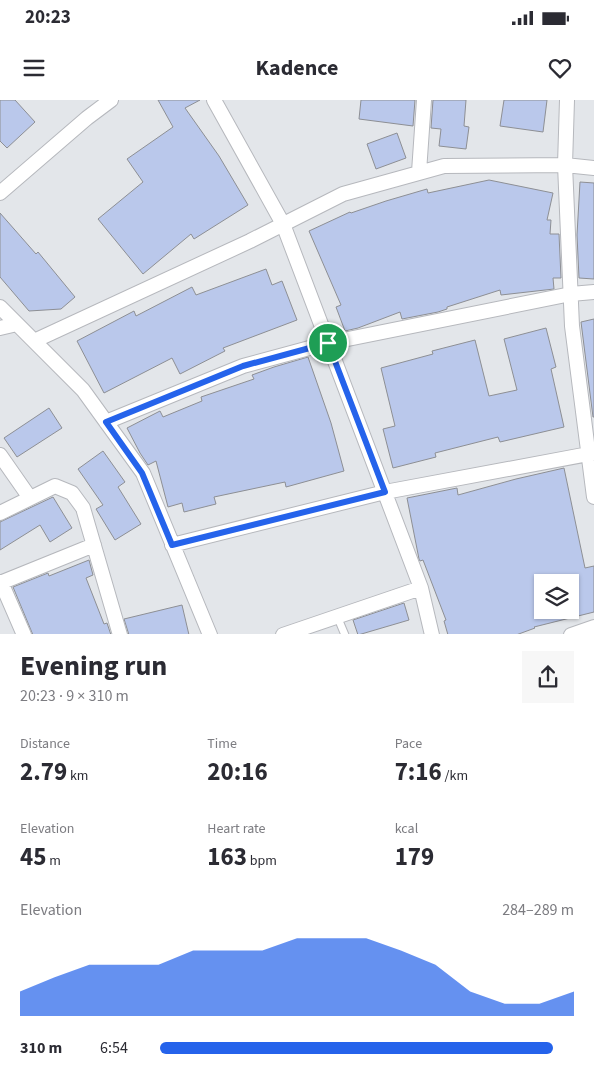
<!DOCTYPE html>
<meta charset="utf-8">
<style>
body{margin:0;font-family:"Source Sans 3",sans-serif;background:#f7f7f7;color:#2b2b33;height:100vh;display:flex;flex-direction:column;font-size:19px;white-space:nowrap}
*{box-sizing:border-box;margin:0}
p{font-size:16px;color:#7c7c81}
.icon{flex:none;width:28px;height:28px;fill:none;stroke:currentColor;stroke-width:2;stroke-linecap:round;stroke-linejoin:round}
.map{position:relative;height:534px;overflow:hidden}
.side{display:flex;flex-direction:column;background:#fff;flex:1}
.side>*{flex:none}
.buttons{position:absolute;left:534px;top:474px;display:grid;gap:10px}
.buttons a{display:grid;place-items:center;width:45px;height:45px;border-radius:0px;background:#fff;box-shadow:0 1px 4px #0004;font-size:25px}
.pin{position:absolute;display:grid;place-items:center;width:42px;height:42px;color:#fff;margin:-21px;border:2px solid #fff;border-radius:50%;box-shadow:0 1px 5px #0007}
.round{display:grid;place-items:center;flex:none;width:52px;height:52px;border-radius:0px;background:#f7f7f7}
.overview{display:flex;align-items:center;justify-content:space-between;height:85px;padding:0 20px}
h1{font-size:28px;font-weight:700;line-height:38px}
.figures{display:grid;grid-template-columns:repeat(3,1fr);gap:8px;height:85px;padding:5px 20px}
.figures div{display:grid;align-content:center}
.figures b{font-size:25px;font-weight:700}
.figures small{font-size:14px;font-weight:400}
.figures p{font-size:14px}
.chart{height:140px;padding:10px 20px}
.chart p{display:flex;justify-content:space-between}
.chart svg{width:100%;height:90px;margin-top:5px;fill:#2563eb;opacity:.7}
ul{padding:0 20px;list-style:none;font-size:16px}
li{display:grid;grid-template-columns:80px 60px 1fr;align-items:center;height:38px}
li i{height:12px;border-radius:6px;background:#2563eb}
.status{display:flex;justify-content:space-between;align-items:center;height:35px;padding:0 25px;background:#fff;direction:ltr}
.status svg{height:14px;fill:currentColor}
header{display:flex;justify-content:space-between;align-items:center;height:65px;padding:0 20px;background:#fff;font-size:22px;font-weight:700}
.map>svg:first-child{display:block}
</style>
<div class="status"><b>20:23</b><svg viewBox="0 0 49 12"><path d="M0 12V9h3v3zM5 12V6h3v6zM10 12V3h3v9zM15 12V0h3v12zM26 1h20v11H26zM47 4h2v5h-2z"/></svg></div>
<header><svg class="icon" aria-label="menu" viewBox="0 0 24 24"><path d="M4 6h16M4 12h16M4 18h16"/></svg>Kadence<svg class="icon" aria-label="heart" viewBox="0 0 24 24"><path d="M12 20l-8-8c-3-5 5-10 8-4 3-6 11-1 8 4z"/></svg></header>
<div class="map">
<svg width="594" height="535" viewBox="0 0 594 535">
<rect width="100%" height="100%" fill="#e3e6ea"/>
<path fill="#bac8eb" stroke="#8d8f94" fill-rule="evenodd" d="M0,0H15L35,22L7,48L0,41Z
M158,0H200L185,8L219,56L248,105L194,139L191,134L143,174L98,119L143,82L127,59L173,27Z
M361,0H415L413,26L359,19Z
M433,0H466L464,26L469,27L466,49L439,46L441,29L431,28Z
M504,0H547L543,32L500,26Z
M397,33L406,58L376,69L367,44Z
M489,80L553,93L547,120H551L550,134H559L561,178H553L554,189L501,195L500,190L447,207V209L438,212L402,219L400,212L358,228L345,231L336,207L341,205L309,131L350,112L351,113L386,101L427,89L428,93Z
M580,82L594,83V179L579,178L577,135Z
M0,113L36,154L38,152L75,197L61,209L29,211L0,177Z
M266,169L272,185L282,181L297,220L223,248L225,251L180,274L172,258L104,293L77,241L134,211L136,216L192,187L196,195Z
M594,219V317H593L581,222Z
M546,228L556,267L551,269L564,327L500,342L498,337L435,353L436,357L393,368L383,329L395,326L381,268L433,254L432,251L475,240L489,296L517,290L504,239Z
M308,257L331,323L344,371L286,387L285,382L214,397L216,404L184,412L182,403L168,407L156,361L148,365L140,353L127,328L160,311L163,317L202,301L201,297L254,279L252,275L274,267Z
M49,308L62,328L17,357L4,338Z
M103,351L125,382L118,387L141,424L115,440L96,409L103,405L78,369Z
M564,368L585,468L594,466V512L534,527L535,528L516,535H448L444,521L446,520L423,460L420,461L419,459L407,398L457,388L458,395L516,379ZM542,482H570V510H542Z
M53,397L72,428L50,442L40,425L0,450V422Z
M89,460L93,475L86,478L104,524L107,523L111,535H33L13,487L48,473L49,476Z
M404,503L409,520L358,535L353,520Z
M182,505L189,535H129L124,519Z"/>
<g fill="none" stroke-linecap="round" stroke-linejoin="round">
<g stroke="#b6b8bd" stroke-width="9">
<path id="lane" d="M337,516L345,535"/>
</g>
<g stroke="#b6b8bd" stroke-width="16">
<path id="street" d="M214,0L283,124L421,488L432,535
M567,0L565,65L572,226L594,397
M419,72L424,0
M0,93L87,18L111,0
M0,207L83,290L143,373L210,535
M0,228L17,224
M34,241L250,141L343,94L444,66L565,65L594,68
M106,322L243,266L328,243L571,194L594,192
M0,355L30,398
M0,413L55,386L72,393L83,408L120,535
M172,445L385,392L594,353
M1,482L24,535
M0,483L94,445
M283,535L421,488
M571,535L594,527"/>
</g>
<use href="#lane" stroke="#fff" stroke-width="7"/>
<use href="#street" stroke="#fff" stroke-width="14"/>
</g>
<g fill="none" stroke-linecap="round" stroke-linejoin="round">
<g stroke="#fff" stroke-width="10">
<path id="route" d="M328,243L385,392L172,445L142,373L106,322L243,266Z"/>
</g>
<use href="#route" stroke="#2563eb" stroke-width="6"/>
</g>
</svg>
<div class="buttons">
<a><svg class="icon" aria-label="layers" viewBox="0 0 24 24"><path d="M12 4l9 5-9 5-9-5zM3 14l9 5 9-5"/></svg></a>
</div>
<div class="pin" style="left:328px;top:243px;background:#1e9e55"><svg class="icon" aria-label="arrive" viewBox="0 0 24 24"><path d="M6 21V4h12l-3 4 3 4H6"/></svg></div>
</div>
<section class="side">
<div class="overview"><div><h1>Evening run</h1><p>20:23 · 9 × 310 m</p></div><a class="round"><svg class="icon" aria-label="share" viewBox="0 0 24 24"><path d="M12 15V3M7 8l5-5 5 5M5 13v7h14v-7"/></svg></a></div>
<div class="figures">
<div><p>Distance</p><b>2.79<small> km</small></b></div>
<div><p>Time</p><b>20:16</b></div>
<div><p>Pace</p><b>7:16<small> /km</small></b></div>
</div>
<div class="figures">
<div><p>Elevation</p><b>45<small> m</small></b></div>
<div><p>Heart rate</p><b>163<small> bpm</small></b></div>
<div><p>kcal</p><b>179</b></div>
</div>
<div class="chart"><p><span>Elevation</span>284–289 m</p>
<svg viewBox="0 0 160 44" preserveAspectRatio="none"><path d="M0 44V32L10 25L20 19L30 19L40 19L50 12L60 12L70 12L80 6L90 6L100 6L110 12L120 19L130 32L140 38L150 38L160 32V44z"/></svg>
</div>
<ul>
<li><b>310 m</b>6:54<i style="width:95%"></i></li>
</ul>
</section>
